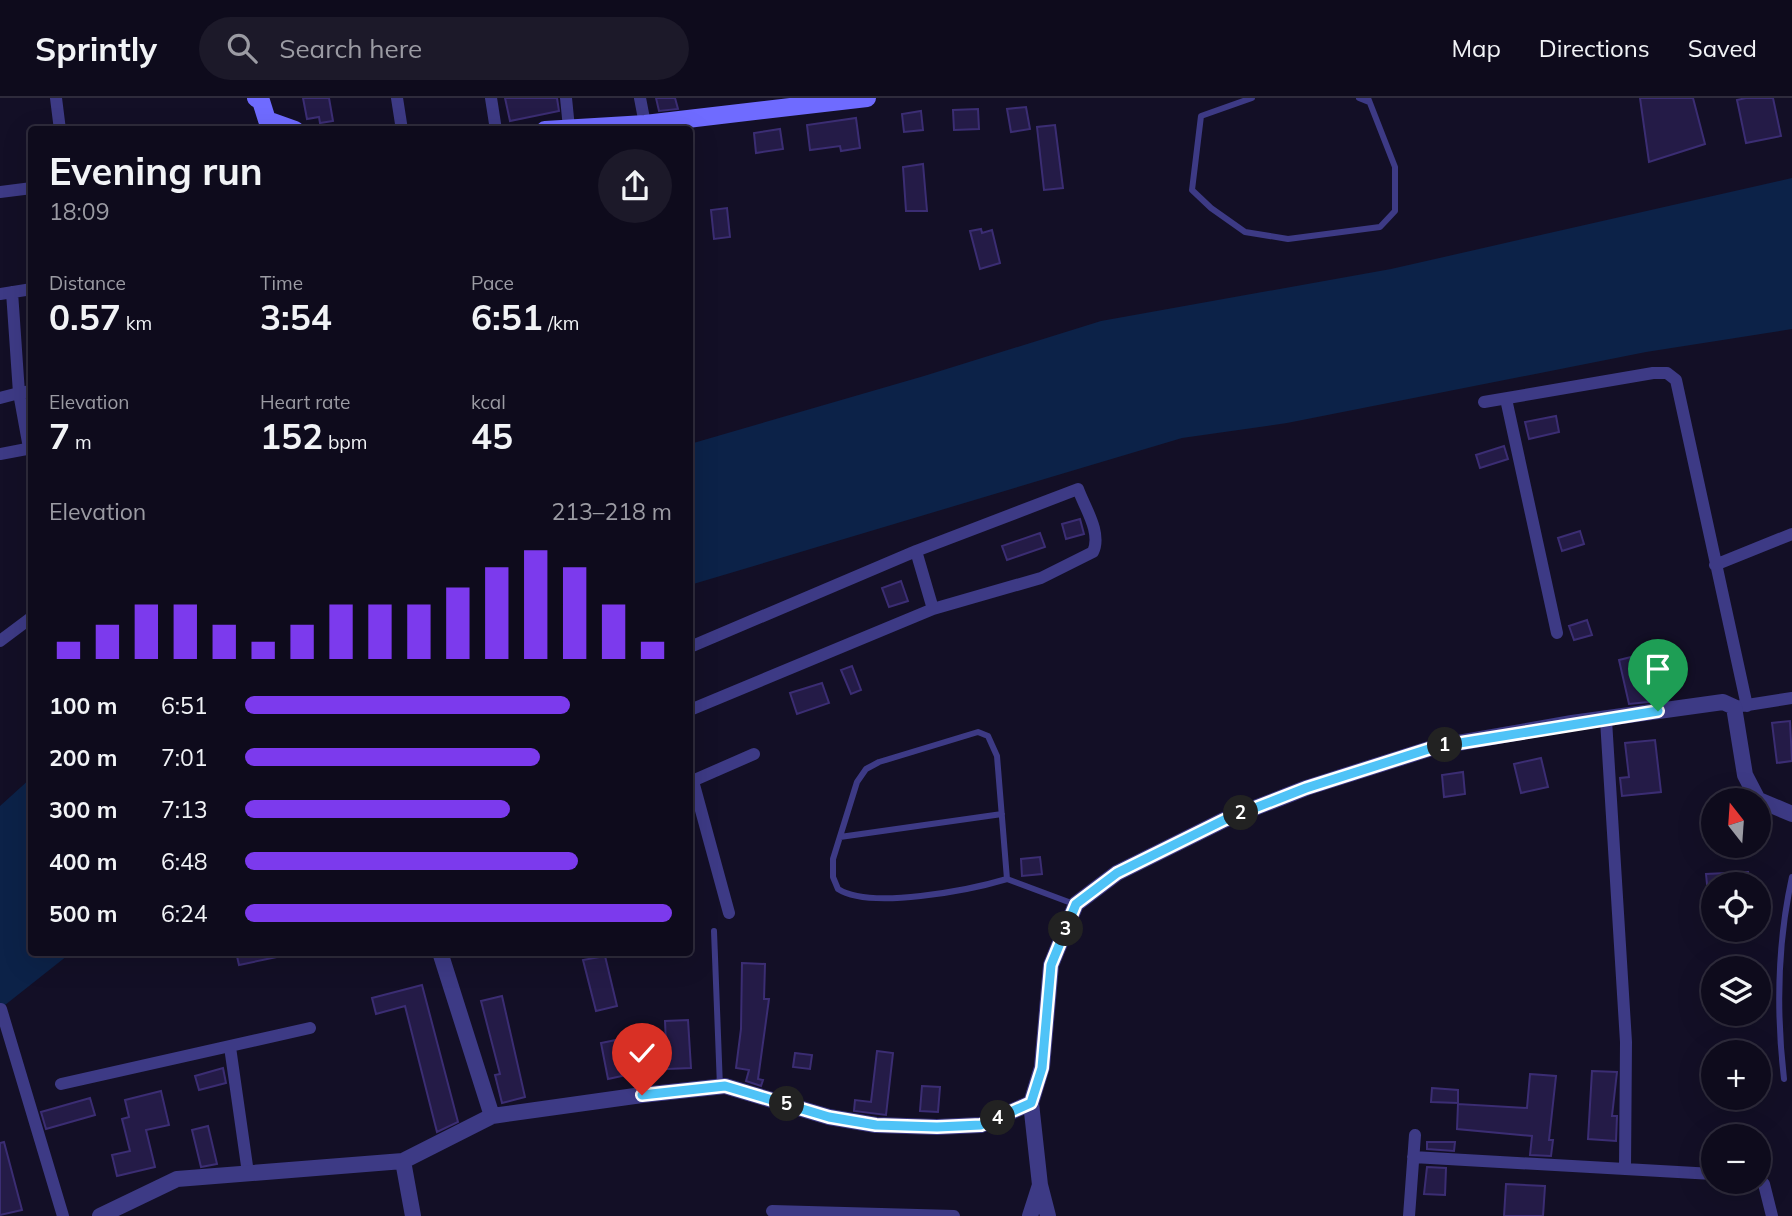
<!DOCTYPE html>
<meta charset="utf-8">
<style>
body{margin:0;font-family:Mulish,sans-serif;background:#1c1929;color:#f1f3f6;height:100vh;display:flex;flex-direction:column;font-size:26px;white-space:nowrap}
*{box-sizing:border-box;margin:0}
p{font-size:23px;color:#9b9ba3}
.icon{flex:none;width:38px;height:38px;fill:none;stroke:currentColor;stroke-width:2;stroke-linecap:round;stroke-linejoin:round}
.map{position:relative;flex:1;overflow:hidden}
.details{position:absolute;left:28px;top:28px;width:665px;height:830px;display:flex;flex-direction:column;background:#0e0b1c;border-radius:7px;box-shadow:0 7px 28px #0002,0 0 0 2px #2e2b3b}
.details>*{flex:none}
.needle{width:46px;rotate:343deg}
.buttons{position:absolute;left:1701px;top:690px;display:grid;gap:14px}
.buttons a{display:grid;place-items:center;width:70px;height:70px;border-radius:50%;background:#0e0b1c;box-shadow:0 7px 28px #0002,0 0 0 2px #2e2b3b;font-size:35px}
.pin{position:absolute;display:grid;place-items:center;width:60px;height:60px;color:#fff;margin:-72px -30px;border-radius:50% 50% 50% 0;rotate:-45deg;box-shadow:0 0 7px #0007}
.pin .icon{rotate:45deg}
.km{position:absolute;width:35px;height:35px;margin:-18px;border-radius:50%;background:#222;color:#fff;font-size:19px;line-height:35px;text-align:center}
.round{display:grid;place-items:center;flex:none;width:74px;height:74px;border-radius:37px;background:#1c1929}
.headline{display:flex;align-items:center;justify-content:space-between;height:119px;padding:0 21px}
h1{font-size:38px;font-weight:700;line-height:52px}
.stats{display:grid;grid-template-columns:repeat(3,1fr);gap:10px;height:119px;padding:7px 21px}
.stats div{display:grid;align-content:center}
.stats b{font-size:35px;font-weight:700}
.stats small{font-size:19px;font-weight:400}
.stats p{font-size:19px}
.chart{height:196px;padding:14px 21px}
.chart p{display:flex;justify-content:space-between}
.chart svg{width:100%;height:126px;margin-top:7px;stroke:#7c3aed;stroke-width:6}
ul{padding:0 21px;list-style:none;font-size:23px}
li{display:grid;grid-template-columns:112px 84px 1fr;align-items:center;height:52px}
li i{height:18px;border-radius:9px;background:#7c3aed}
header{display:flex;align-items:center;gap:42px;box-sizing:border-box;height:98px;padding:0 35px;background:#0e0b1c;border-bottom:2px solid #2e2b3b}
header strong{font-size:33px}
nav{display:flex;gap:38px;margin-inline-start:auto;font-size:24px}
.search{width:490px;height:63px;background:#1c1929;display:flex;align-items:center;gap:18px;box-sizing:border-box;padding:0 24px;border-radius:38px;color:#9b9ba3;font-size:26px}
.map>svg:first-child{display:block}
</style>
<header>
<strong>Sprintly</strong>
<div class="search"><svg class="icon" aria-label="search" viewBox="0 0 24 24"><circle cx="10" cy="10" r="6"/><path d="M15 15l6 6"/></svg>Search here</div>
<nav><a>Map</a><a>Directions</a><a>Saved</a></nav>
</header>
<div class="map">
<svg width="1792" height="1118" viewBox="0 0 1792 1118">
<rect width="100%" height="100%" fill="#130f26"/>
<path fill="#0c2248" d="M1792,80V231L1646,254L1287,325L1182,340L690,487V346L924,278L1101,223L1391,171Z
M31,680L32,854H72L0,911V708Z"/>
<path fill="#241b47" stroke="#3b2d73" stroke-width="2" d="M303,0H329L333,23L320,25L319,19L307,21Z
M505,0H557L559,13L510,23Z
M656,0H675L678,11L659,13Z
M1640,0H1693L1705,46L1649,64Z
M1746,0H1773L1781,38L1746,45L1737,2Z
M1026,9L1030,31L1011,34L1007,11Z
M978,11L979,31L954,32L953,12Z
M921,13L923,32L904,34L902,16Z
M856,20L860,50L841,53L840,48L810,52L807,27Z
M1055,27L1063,90L1044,92L1037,29Z
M780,31L783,51L756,55L754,35Z
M923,66L927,113H906L903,69Z
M727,110L730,139L714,141L711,112Z
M981,131L982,135L992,132L1000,165L980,171L970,133Z
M1556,318L1559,334L1529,341L1525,324Z
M1504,348L1508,361L1480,370L1476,357Z
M1080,421L1084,436L1066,441L1062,426Z
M1580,433L1584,446L1562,453L1558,440Z
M1040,435L1045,449L1007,462L1002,448Z
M901,483L908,503L889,509L882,490Z
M1587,522L1592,537L1574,542L1569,528Z
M1639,557L1640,563L1669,557L1673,573L1643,580L1648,604L1629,606L1619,562Z
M852,568L861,592L851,596L841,572Z
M822,585L829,605L797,616L790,595Z
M1790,623L1792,663L1777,665L1772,625Z
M1655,642L1661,694L1622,698L1620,680L1629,679L1625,645Z
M1541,660L1548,689L1521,695L1514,666Z
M1463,674L1465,696L1444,699L1442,677Z
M1040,759L1042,776L1022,778L1021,761Z
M1748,774V786H1707L1706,776Z
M236,854H276L277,859L239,867Z
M605,858L617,908L596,913L583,862Z
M742,865L765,866L764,901H769L758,981L763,982L761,988L746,983L749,972L736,970L741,931Z
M422,887L458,1024L437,1034L405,908L376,916L372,900Z
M502,898L525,999L502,1005L495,977L500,976L481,903Z
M688,922L691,970L667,971L665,923Z
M616,942L622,978L608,981L601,945Z
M877,953L893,955L886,1017L854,1013L855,1002L871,1004Z
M795,955L812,957L810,971L793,969Z
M223,970L226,985L199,992L195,978Z
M1592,973L1617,974L1612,1018H1617L1616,1043L1588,1041Z
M1530,976L1556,978L1549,1042H1553L1551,1058L1530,1057L1532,1038L1457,1031L1458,1006L1527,1010Z
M922,988L940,989L938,1014L920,1013Z
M1432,990L1458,992V1005L1431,1004Z
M161,993L169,1027L146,1032L155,1069L117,1078L112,1057L130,1053L122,1021L129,1019L125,1002Z
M90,1000L95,1017L46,1031L41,1014Z
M208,1028L217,1066L201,1069L192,1032Z
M4,1044L22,1112L0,1117V1045Z
M1427,1044H1455L1454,1053L1427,1051Z
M1427,1069L1446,1070L1445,1097L1424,1096Z
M1506,1086L1545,1088L1543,1118H1504Z"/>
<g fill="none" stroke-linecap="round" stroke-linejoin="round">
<path stroke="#3d3a85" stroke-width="6" d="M1252,0L1201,18L1192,92L1211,110L1245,134L1288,141L1380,129L1395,113V69L1368,0
M1359,0L1369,4
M978,634L988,638L997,658L1007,781C970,792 870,812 838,791L833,779V761L857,684L866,671L879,664Z
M840,739L1002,716
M1007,781L1074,806
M714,833L720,989
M1784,981C1776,912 1777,847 1792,779"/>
<path stroke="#3d3a85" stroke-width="12" d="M56,0L60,32
M397,0L402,32
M491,0L496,32
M566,0L569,30
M640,0L645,26
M0,94L32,90
M12,194L19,295L32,293
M0,196L32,191
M0,300L19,295L29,350
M1506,301L1557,535
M1484,304L1653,275H1667L1676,282L1747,608
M0,356L32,350
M916,453L933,511
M1715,467L1792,436
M0,543L32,519
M690,549L916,453L1078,391C1085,410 1102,435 1093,454L1041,480L933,511L690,612
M1741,608L1792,600
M1606,622L1626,944L1625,1070
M693,683L729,815
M690,684L754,656
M1,911L63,1118
M230,949L248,1075
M61,986L310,930
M1413,1059L1713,1076
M1759,1082L1764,1086L1772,1118
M772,1113L954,1118
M1409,1118L1415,1037"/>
<path stroke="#3d3a85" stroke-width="16" d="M1759,702L1792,716
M440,854L492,1018
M1031,1005L1040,1087L1048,1118
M403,1063L413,1118
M100,1118L177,1081L403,1063L492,1018L642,997L725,988L829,1019L876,1027L937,1029L981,1027L1031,1005L1042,969L1051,867L1076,806L1117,775L1224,722L1306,690L1435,649L1572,625L1723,604L1734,609L1745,677L1758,702
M1030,1118L1040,1087"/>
<path stroke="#6f6bff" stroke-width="18" d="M256,0L261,3L267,22L295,32
M545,32L645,26L867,0"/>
</g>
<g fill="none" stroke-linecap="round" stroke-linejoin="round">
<g stroke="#fff" stroke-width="14">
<path id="route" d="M642,997L725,988L829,1019L876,1027L937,1029L981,1027L1031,1005L1042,970L1051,867L1076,806L1117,775L1224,722L1306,690L1435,649L1658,613"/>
</g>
<use href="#route" stroke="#4fc3f7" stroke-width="9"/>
</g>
</svg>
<div class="buttons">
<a><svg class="needle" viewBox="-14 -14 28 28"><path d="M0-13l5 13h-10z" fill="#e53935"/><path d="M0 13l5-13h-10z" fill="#9b9ba3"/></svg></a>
<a><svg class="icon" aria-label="locate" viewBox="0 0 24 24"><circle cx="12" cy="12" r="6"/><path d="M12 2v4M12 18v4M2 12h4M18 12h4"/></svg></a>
<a><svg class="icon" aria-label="layers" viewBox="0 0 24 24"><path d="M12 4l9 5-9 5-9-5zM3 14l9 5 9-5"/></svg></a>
<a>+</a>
<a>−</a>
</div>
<div class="pin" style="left:1658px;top:613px;background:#1e9e55"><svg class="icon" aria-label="arrive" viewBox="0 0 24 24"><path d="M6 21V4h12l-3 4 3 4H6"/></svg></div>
<div class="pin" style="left:642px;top:997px;background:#d93025"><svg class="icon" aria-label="check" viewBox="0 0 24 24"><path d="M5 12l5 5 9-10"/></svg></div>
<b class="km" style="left:1445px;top:647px">1</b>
<b class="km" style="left:1241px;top:715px">2</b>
<b class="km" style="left:1066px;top:831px">3</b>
<b class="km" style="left:998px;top:1020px">4</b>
<b class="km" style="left:787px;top:1006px">5</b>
<section class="details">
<div class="headline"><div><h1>Evening run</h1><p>18:09</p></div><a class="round"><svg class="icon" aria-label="share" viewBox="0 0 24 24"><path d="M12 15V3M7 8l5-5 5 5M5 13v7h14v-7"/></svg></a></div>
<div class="stats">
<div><p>Distance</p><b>0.57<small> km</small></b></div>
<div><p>Time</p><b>3:54</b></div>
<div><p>Pace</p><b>6:51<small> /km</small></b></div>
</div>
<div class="stats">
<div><p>Elevation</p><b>7<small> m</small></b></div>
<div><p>Heart rate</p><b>152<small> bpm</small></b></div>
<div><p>kcal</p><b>45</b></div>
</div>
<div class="chart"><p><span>Elevation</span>213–218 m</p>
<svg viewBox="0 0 160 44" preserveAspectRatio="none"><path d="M5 44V38M15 44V32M25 44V25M35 44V25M45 44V32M55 44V38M65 44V32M75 44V25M85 44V25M95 44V25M105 44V19M115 44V12M125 44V6M135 44V12M145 44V25M155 44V38"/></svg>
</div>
<ul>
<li><b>100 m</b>6:51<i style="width:76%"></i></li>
<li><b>200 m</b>7:01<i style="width:69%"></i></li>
<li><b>300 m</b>7:13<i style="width:62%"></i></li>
<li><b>400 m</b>6:48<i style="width:78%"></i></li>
<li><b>500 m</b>6:24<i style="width:100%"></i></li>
</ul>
</section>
</div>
